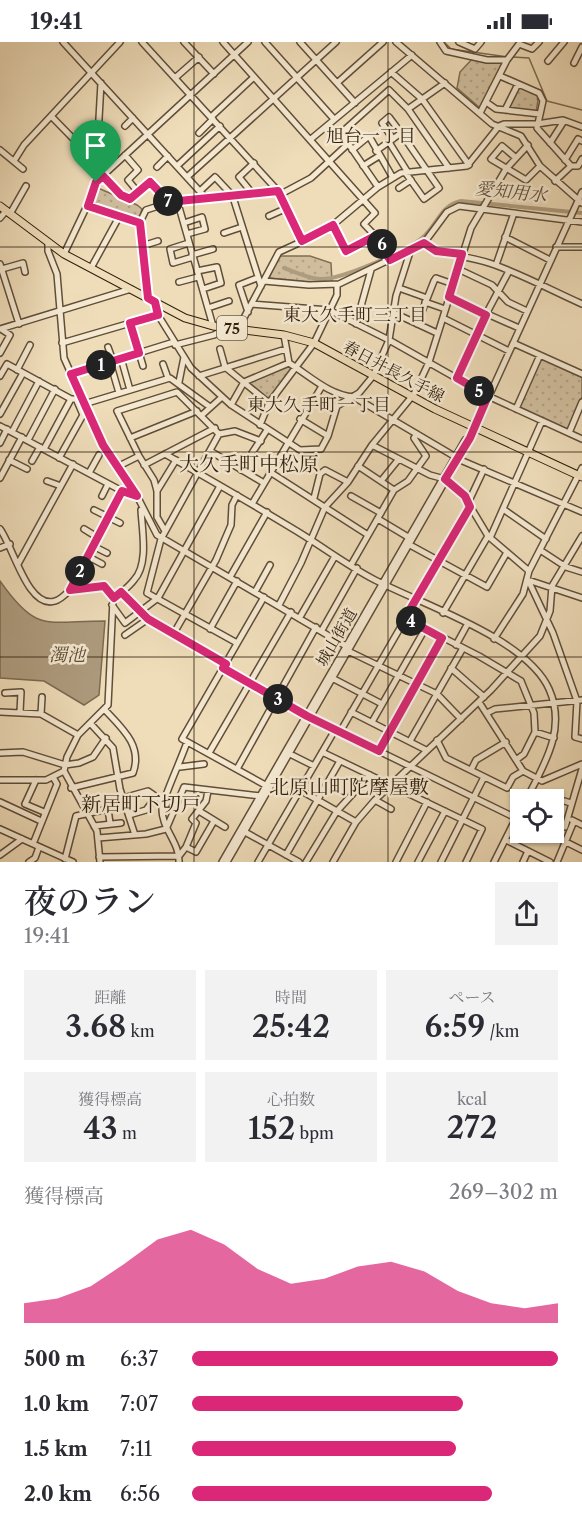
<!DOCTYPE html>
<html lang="ja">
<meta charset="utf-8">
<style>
body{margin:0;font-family:"Libre Caslon Text","Noto Serif JP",serif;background:#f2f2f3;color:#2b2b33;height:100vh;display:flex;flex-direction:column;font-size:22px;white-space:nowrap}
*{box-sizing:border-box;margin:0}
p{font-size:20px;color:#7c7c81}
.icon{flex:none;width:33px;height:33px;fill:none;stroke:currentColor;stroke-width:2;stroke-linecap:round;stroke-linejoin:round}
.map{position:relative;height:820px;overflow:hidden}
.sheet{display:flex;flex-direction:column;background:#fff;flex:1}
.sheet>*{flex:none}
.controls{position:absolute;left:510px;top:747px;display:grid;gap:12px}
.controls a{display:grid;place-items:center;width:54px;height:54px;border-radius:0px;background:#fff;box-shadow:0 2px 4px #0004;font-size:30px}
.pin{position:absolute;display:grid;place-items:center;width:51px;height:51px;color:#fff;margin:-62px -26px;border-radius:50% 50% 50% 0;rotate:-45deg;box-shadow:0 0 6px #0007}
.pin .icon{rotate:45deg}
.km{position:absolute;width:30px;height:30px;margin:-15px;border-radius:50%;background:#222;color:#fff;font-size:16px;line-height:30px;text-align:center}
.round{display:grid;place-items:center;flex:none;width:63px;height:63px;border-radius:0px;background:#f2f2f3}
.head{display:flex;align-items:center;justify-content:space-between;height:102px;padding:0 24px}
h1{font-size:33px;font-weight:600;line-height:45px}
.figures{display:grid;grid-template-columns:repeat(3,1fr);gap:9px;height:102px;padding:6px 24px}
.figures div{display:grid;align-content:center;border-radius:0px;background:#f2f2f3;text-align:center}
.figures b{font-size:30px;font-weight:600}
.figures small{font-size:16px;font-weight:400}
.figures p{font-size:16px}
.chart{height:168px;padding:12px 24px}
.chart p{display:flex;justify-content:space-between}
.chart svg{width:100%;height:108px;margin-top:6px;fill:#db2777;opacity:.7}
ul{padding:0 24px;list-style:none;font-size:20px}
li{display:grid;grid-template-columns:96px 72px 1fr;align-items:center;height:45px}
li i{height:15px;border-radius:8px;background:#db2777}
.status{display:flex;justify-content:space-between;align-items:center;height:42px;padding:0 30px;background:#fff;direction:ltr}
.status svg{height:16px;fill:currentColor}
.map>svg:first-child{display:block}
</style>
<div class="status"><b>19:41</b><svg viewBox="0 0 49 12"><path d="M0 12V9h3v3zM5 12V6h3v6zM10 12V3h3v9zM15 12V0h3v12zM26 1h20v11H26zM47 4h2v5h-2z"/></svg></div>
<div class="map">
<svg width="582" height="820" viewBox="0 0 582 820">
<defs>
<pattern id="green-dots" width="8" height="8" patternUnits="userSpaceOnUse" patternTransform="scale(1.5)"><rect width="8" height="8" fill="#cfbd9d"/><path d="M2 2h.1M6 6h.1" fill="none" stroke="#b2a286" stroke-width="1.8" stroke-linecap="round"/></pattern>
</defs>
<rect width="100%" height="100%" fill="#efddba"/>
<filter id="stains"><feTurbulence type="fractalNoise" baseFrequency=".00333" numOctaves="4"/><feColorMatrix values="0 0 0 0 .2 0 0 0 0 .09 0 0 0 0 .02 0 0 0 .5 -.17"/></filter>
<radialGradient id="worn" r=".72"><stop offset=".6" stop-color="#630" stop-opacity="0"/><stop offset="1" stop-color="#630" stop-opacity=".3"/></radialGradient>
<path fill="url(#green-dots)" stroke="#806e55" stroke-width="1.5" d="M473,16L503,21L480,66L457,46L460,30Z
M517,43L539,51L536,71L507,67Z
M98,146L137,163L142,167L139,179L92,162Z
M278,214H310L331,221L332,240L317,241L269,236Z
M541,316L582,335V355L568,388L519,365Z
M288,323L293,327L269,358L249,341Z"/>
<path fill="#ae9c7f" stroke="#7c6a51" stroke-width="1.5" d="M0,539C37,592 46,579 105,579L99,653L84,663L44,639L0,636Z"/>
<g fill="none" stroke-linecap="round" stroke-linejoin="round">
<path stroke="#7c6a51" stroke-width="1.5" d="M444,0L451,7L508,15
M513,15L529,16L547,59L582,68"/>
<path stroke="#ae9c7f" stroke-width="4" d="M284,226C295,230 307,236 319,237C339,239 406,209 422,196C437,184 440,163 461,159L582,171"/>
<g stroke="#604e38" stroke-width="8">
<path id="minor" d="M63,0L205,155
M142,0L278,149L302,199
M184,0L214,32
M223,0L375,171L364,182L382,201L390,218
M265,0L334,77
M300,0L355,61
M396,0L492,82L521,94L540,124L582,161
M440,0L446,9L487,18H507L480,71
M459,0L475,7L481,0
M507,18L519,2L532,7L539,0
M548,19L564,0
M574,21L582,5
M391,30L422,57L469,123
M500,34L539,51L543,59L537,86L571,124
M175,36L199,15
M337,41L383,0
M486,60L496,67L540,72
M408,67L445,41
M505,68L518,42
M51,74L96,120
M211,75L254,35
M125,84L133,76
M199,91L213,77
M311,97L412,13
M393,97L382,81L389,75L401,91
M389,100L407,129
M550,101L564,79
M0,108L23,127
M352,108L369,94L393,136
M376,109L401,91L439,146L424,157L405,130
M516,116L502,104L491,117L526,138L540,124
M565,118L578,97L582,99
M14,119L24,103L120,0
M177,124L220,84
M363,124L379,114
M157,125L168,114
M103,134L121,153L130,157L138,150L128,138L138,128L125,113
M187,135L336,0
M555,139L571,124H578L582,117
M96,140L248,0
M378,145L341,91L389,48L408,67L449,126
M399,146L411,138
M200,149L215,135L231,152
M138,150L150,139L169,160
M252,151L239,135L254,121
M232,152L261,244
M281,152L311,136L348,102
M177,158L213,284
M88,164L140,181
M10,172L26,144
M269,174L287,166
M0,176L6,169
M184,181L202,175L205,187L187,192
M333,183L346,209L375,193
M224,191L242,185
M505,195L550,218
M48,201V209L57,232L64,316L103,403L127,442L134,448L157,493L346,604
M189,201L170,207L173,221L193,215
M424,201C443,214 472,214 495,223C525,234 553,249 582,262
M142,204L158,199
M556,205H582
M64,212L95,147L101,41
M192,213L213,207
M0,222L19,282
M496,223L514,171
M91,226L119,175
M2,227L23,221L25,230
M458,227L492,243L508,260L527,269
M197,229L217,225L221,241L203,247
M264,239L309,243L339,242L424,201L447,170L459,164L582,180
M179,240L198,235
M399,246L427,256
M449,255L519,286
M148,256L139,182L146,168L177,158L278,149
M155,260L158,273L191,326L231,363L300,408L321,407L328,394L337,364L359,351L373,334L389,298L396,254L410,210
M425,260L445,267
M252,262L329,268L389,298L488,354L582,397
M208,266L229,259
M248,270L239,243L257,236
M394,271L437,291
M443,276L509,309
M130,281L143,324
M356,282L371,228
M417,282L434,239L436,236L453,242
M0,287L131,247
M238,287L279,210L327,188L378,145L401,131L467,124L499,84L504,82H537L563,78L582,85
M284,293L289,321C310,334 329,353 354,355L454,414
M62,301L158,273
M513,301L582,332
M175,303L214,293L226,286
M108,305L113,319
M220,307L225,325L269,361
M0,311L10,293L1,287
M121,316L130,348
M110,320L119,351
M163,322L168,336
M17,328L30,303
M71,332L174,300
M0,334L7,322L71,357H82
M199,334L286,307
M457,336L475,293L509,229
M179,340L184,315
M84,362L170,336L210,365
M231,363L244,340L289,321
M516,367L540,313
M0,372L23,331
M202,373L222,355
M300,377L328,394
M260,383L269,361L314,301L337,253V243
M0,384L122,449L137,454
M12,390L39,339
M569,391L582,360
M130,396L197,369
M28,398L55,347
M0,401L7,387
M372,403L430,433L441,436
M44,407L71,357
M210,409L264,441
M165,412C207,436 249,460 290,485C319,502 346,523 375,538C423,563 526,596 549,647C567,687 544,723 526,758
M59,416L83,373L77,359
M458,417L582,470
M9,418L27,427
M32,419L40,405
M144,423L215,386
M358,424L394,448
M117,425L139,414
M241,428L267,388
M270,430L368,493
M89,431L99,413
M0,436L22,395
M445,437L464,454L488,494L529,529
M47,439L61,444
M381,439L398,418
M157,449L176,418
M102,454L108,442
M351,454L381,471
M314,456L320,432L325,428L348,440
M468,461L484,427
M252,462L322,344
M503,467L546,497
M94,468L120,481
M378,477L408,495
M0,487C13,504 28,568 55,559C60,558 66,552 70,548L122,449
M84,487L97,495
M165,489L157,475V449L154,438L139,414L117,369L177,350L219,392
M490,496L542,379
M410,503L487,545L506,512
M93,504L107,511
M0,506L10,502
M540,508L566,525L582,530
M87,514L102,522
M18,522L73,422
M351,523L394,448L408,439L426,414L414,396L417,392
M230,535L267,470
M528,538L553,591L577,659L575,695L582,697
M528,538L582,556
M70,548L104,544L114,556
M121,550L148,577L226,622
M255,550L270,523
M264,555L182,697L267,744
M112,563L125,581L158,556L220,444
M279,563L301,521L325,465L348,440L372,403L414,352L429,320L471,186L506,127L528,103
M443,571L488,494
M300,575L335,514
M405,576L479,614L521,639L534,671L535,690L524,712L516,718
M210,587L237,539
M322,588L357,526
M174,591L216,518L231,483L232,463L237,453
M125,593L148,577
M494,597L523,552L529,529L582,426
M237,601L147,551L161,497L219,392L235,389L261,399
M456,603L467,583
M348,609L437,652L461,677
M223,626L307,674L520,778
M451,626L484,655
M332,636L382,662
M5,651L21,650L20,670
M479,660L523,729
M0,670L41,672L78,693
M351,670L426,708
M487,671L495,667L582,658
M41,672L42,655
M372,680L425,587
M90,681L113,706L120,747L135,793
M340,690L470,465
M535,690L554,696
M437,698L446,716L507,746L513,735L523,729L542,739L582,722
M410,699L463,606
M379,709L442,596
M322,710L482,787L466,820
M0,711L23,710L65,723L79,721L93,715L106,696
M209,711L291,570
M290,712L314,724
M180,725L204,722
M237,727L316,585
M471,728L476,718L506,700
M0,738H46L64,729
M36,738L25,762L44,770
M71,746L133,731C143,704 122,686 105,668
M300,748L356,780
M531,749L542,757L547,754L571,761
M123,756L148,749L164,760
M375,758L391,767
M0,760L41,779
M199,769L225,785
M129,773L146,768L156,755
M572,778L582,783
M94,784L121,781
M167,785L184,745L261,754
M565,785L582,727
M0,787L73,820
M245,790L299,820
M546,790L582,808
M98,796L146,792L166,787
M506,798L550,820
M33,802L57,742L53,735
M186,805L196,810L214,779
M0,813L22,797
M286,813L340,719
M99,815L179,814L186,805L196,781L192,777L206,759L208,749
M65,817L76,774L108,767L110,781
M29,820L35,816L39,805
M100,820L97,789L64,729L67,715L78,693L108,663L113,558C120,551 128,546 134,538C149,522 142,488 141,468
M179,820C180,801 161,786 162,766C162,759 183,713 187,700
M222,820L465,398
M227,820L470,396L582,150
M258,820L335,688
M306,820L337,769L370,733
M333,820L356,780L375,758L491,648L540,594L550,569L552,544L582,494
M396,820L427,760
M418,820L445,769
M441,820L484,735
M494,820L520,768
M523,820L528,809
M557,820L574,779"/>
</g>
<g stroke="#301f0d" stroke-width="9">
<path id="major" d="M0,164L64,212L185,276L213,284L284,293L314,301L435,367L582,435"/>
</g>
<use href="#minor" stroke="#f5e9d2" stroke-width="5"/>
<use href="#major" stroke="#efddba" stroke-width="7"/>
</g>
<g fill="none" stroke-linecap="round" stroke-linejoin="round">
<g stroke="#fff" stroke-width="12">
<path id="route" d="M103,134L121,153L130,157L150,140L169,160L278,149L302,199L333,183L346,209L375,194L390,218L424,201L436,209L462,212L449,255L486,273L457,336L488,354L470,396L445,437L465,454L470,465L405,576L442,596L379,709L307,674L223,626L226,622L148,577L121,550L114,556L104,544L70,548L122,449L137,454L103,403L71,332L139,311L130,281L158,273L155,260L148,256L140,181L88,164L96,140Z"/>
</g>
<use href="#route" stroke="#db2777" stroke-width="8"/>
</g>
<path fill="none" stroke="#301f0d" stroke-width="1.5" stroke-opacity="0.55" d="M194,0V820M388,0V820M0,205H582M0,410H582M0,615H582"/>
<g text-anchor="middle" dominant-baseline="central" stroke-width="5" stroke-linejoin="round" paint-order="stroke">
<rect fill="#f5e9d2" stroke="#6b5c48" stroke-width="1.5" x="217" y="274" width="30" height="24" rx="4.5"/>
<g font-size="15" font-weight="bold" fill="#301f0d">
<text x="232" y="286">75</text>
</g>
<g font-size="16" fill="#301f0d" stroke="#f5e9d2">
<text transform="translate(394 329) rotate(28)">春日井長久手線</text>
<text transform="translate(336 595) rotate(-60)">城山街道</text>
</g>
<g font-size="18" fill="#301f0d" stroke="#f5e9d2">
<text x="371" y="94">旭台一丁目</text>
<text x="355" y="273">東大久手町三丁目</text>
<text x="319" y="363">東大久手町一丁目</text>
</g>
<g font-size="18" font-style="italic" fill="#5c4b35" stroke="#f5e9d2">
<text transform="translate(511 150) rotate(6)">愛知用水</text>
<text x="67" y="613">濁池</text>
</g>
<g font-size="20" fill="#301f0d" stroke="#f5e9d2">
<text x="249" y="422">大久手町中松原</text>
<text x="349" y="745">北原山町陀摩屋敷</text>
<text x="141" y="762">新居町下切戸</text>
</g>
</g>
<rect width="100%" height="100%" filter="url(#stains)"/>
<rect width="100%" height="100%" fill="url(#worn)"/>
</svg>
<div class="controls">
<a><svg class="icon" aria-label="locate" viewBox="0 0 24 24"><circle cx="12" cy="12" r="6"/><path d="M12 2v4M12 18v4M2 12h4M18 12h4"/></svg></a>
</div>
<div class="pin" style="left:96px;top:140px;background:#1e9e55"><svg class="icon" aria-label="arrive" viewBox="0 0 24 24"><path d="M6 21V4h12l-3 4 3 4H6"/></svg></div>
<b class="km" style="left:101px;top:323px">1</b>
<b class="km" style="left:80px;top:529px">2</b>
<b class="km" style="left:278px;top:657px">3</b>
<b class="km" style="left:411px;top:579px">4</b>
<b class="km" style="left:479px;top:349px">5</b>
<b class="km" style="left:382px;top:202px">6</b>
<b class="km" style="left:168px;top:159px">7</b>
</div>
<section class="sheet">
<div class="head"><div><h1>夜のラン</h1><p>19:41</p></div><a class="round"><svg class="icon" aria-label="share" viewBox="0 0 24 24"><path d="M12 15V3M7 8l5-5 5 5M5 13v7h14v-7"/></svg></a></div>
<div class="figures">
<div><p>距離</p><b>3.68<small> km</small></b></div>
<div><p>時間</p><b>25:42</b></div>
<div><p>ペース</p><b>6:59<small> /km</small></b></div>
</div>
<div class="figures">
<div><p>獲得標高</p><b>43<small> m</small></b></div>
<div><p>心拍数</p><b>152<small> bpm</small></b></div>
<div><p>kcal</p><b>272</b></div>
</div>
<div class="chart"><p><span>獲得標高</span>269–302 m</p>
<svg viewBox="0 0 160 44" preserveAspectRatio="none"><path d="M0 44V36L10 34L20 29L30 20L40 10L50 6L60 12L70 22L80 28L90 26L100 21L110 19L120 23L130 31L140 36L150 38L160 36V44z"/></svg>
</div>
<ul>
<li><b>500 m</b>6:37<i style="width:100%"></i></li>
<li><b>1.0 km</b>7:07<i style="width:74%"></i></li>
<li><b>1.5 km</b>7:11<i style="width:72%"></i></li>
<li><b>2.0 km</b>6:56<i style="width:82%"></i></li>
</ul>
</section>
